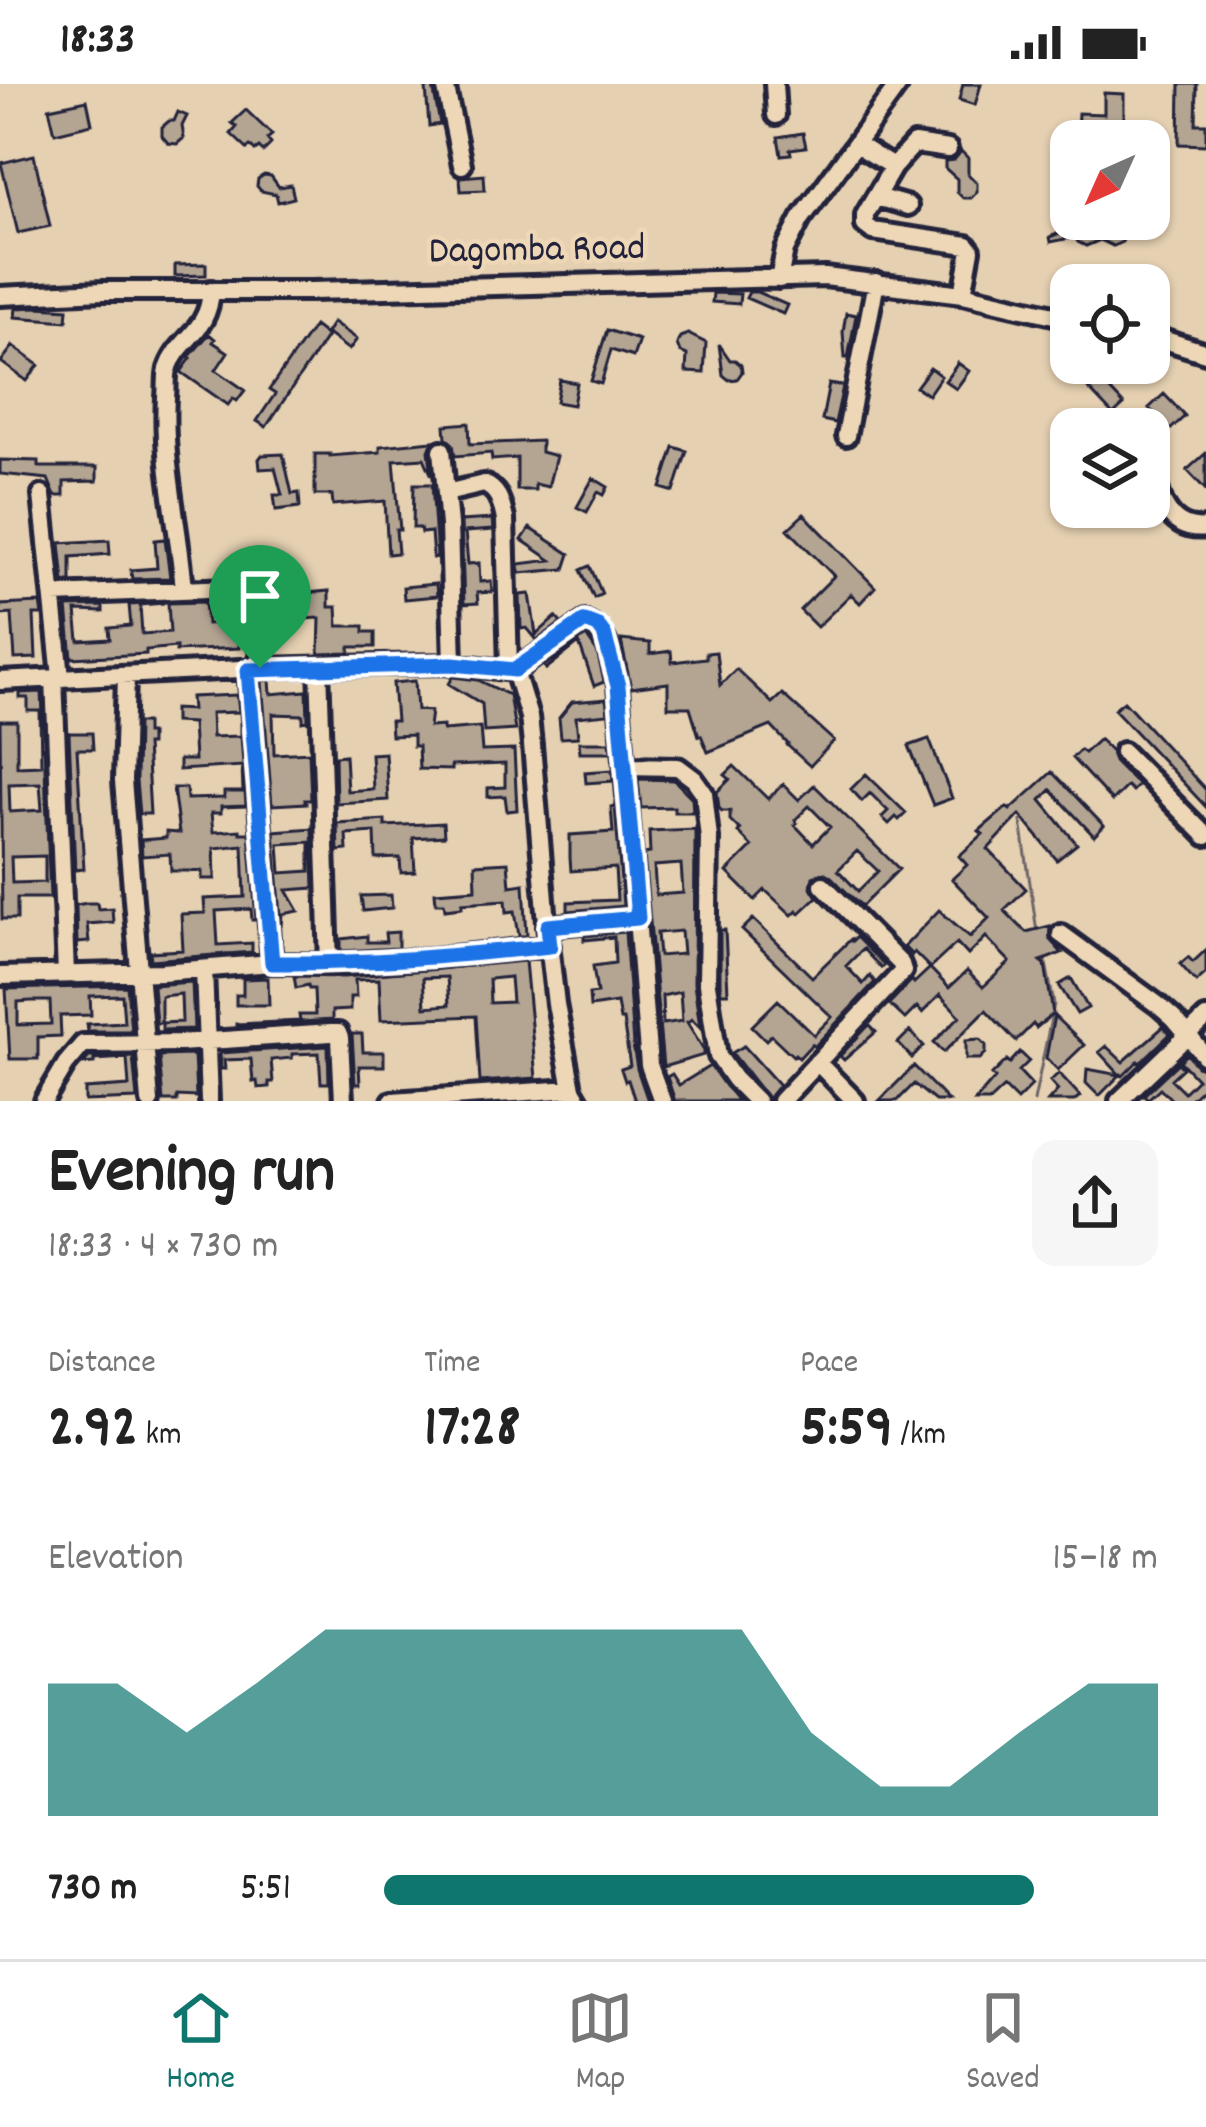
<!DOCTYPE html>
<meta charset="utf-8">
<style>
body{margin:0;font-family:Dekko,sans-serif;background:#f6f6f6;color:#222;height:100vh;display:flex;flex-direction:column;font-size:45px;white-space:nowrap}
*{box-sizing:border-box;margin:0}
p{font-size:39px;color:#767676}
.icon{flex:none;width:66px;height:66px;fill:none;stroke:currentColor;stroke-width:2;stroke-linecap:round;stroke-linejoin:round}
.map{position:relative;height:1017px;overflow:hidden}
.side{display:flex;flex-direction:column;background:#fff;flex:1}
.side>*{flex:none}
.needle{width:78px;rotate:225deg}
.buttons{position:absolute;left:1050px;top:36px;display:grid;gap:24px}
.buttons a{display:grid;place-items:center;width:120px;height:120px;border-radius:24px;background:#fff;box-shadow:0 3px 9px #0004;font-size:60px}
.pin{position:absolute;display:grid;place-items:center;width:102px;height:102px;color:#fff;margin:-123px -51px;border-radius:50% 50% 50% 0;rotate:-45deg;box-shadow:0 0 12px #0007}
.pin .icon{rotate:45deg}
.round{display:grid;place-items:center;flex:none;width:126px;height:126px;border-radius:24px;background:#f6f6f6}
.overview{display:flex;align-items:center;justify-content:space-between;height:204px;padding:0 48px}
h1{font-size:66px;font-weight:700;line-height:90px}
.stats{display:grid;grid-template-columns:repeat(3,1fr);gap:18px;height:204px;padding:12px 48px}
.stats div{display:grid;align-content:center}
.stats b{font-size:60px;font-weight:700}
.stats small{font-size:33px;font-weight:400}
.stats p{font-size:33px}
.chart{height:336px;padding:24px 48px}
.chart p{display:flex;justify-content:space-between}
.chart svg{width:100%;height:216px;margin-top:12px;fill:#0f766e;opacity:.7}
ul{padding:0 48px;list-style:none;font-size:39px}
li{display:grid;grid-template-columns:192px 144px 1fr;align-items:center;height:90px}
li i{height:30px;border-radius:15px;background:#0f766e}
.status{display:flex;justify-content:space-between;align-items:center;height:84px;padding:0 60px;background:#fff;direction:ltr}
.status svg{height:33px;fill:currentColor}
.tab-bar{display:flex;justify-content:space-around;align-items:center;height:168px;border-top:3px solid #e0e0e0;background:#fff;font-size:33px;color:#767676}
.tab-bar a{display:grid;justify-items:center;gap:6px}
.tab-bar .current{color:#0f766e}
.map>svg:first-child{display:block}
</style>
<div class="status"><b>18:33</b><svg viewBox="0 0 49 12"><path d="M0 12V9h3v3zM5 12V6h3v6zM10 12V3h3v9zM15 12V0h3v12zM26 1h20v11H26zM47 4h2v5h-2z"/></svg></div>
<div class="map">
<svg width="1206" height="1017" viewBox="0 0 1206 1017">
<rect width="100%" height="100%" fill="#e5d0b1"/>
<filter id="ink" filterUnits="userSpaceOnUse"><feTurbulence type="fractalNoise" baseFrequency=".00833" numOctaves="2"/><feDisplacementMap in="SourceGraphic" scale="24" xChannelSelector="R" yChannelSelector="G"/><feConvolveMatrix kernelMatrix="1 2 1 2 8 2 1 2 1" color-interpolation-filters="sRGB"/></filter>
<g filter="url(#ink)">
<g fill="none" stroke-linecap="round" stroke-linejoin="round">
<path stroke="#6d6569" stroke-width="3" d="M1021,737L1037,848
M1034,1017L1054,920L1045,874"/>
</g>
<path fill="#b4a593" stroke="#22223b" stroke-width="3" fill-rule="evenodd" d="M963,0H981L975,21L959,16Z
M1180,0H1197L1196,40H1206V61L1179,60Z
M433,3L440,40L429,42L426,4Z
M1104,9L1124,10V57L1104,55V50H1077L1078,29L1104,30Z
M87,16L92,40L55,49L49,24Z
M246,26L272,51L267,55L271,60L263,68L259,64L255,67L250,62L247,65L231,50L237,43L232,39Z
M178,28L187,32L182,42L184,54L177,60L168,59L162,52V43L169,37H174Z
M803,49L806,63L790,65L791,70L781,71L778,53Z
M961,67L968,74V90L977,99V108L971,114H963L957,108V95L945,84V77L954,76Z
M34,71L50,142L18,149L1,79Z
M264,91L271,92L279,103L291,101L294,114L278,118L276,110L261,107L257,102L258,95Z
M484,91L485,106L461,107L460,93Z
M1100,135L1121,141L1125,150L1122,158L1113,162L1100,156L1086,162L1078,158L1075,153L1051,158L1050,153L1086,138Z
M206,180V191L175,192V181Z
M749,208H757L787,221L783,230L746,214Z
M713,209L740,210L739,220L712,218Z
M38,223L68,225L67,237L15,233L16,224Z
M846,229L856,231L848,274H845L843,248Z
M333,238L357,255L349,266L326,249Z
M314,242L327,252L266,343L257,337L275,310L269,306Z
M607,246L639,256L633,273L611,266L601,300L591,297Z
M209,250L215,255L213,258L228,268L216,286L245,306L237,317L233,314L228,321L181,288L191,274L189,273Z
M688,250L706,259L704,289L686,288L687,271L680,268L677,260L680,253Z
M719,260L730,276H735L741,281L742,288L737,295L729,296L723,291Z
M13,262L39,281L27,297L1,278Z
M958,279L969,287L956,305L945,297Z
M930,284L941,292L928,311L916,303Z
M1091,286L1124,321L1113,331L1080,296Z
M560,296L577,299L573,321L556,318Z
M829,300L843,302L835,339L822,336Z
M1164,310L1185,332L1170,346L1149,324Z
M469,339L470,360L541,357V368L556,372L548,403L535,400V406H517V374L492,376L491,369L455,372L453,360L446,354L445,341Z
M433,357L429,367L432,392L424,374L394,376L400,446H396L398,469L388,470L385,417L333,421L332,411H315V370H330V372L380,368V362Z
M674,363L687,367L674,408L661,404Z
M1206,369V406L1187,386Z
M283,370L292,410L299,409L300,423L276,426L274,411H282L275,384L260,385L259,375L262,371Z
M0,376L39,377V383H97V397L64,398V412H55L48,395L0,390Z
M593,394L608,403L604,411L598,408L587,428L577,423Z
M414,400H432L437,473L433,474L431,448L421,449L420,444H413Z
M804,430L875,503L860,519L851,510L817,543L800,526L834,492L788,445Z
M492,435L493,446L465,448L468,480L479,479L480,498L491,497L492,508L477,509L478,519L464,520L461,437Z
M530,444L570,470L565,485L519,489V480L551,476L522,456Z
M165,455L170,494L132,495L131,486L157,484L155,456Z
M109,456L110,470L71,473V498H64L60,459Z
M266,470L268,492H296L297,510L329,507V523H337L338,542H364V548H375V563H350V569L319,570L320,534L302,535L301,519L275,521L278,552L271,553L269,514L263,502L253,495L251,471Z
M590,482L602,510L594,514L581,486Z
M436,500L437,512L404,515L403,503Z
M530,510L536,551L556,533L561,539L537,556L527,544L521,545L520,511Z
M236,517L244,521L246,561H239V564L176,567V563L146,566V570L72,574L67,523L103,522V528L76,527L79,557L110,555L109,544L131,542L129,521L164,519L140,521L142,550L170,548L168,519L205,518L207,540L232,538L230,519L211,521V518Z
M40,519L42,531H34L36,574L15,575L12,530L0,531V521Z
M586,552L597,568L604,598L594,602L579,559L546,585L544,582Z
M621,556L650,559V570L671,567L672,578L706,574V569L716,568L720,601L736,585L772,619L782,610L834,657L810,682L787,661L788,660L771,642L708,668L701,651L699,652L690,623H668V599L631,604Z
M453,593L478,596L509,611L515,646L484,648L482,620L449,600Z
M270,596L271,610L307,607L308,637L303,638V631L273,630L274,670L309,668L311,716H305L306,719L272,721L262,597Z
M415,597L417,626L431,627L429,643L443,642V646L480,643L482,667L514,666L517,726L507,727L505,712L488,713V704L505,703V680L451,682V686L419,685L418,662H413V651L391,652L390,637H396L393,599Z
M42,608L50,814H17V835H2L0,637H17V682L41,681L40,627H28V614H20V609ZM40,699L42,726L10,728L9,700ZM45,772V798L12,799L11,773Z
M237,611L239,628L211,629L212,653L240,652V638L246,722L221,723V729H211L213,748L240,746V749H249L256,836H252L251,825L216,827L218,861L252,859V868L151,876L150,868L183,866L181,830L205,829L204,815L245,813L243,761L214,764L215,795H202V787H171L170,770L142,772L141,756L166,754V748L179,749L173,704H186L187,715L224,714V708H243L242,682L179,686V676H194L192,639L174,638V625L192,626L191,613Z
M606,615L608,630L576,633L578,653L561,654L559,634L572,618Z
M1124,617L1206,706V723L1114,625Z
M137,639H146V649H150V661H146L150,730H139L136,697Z
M69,649H92L93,665H77L84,785L75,786Z
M929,655L952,714L933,721L909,662Z
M1099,655L1111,667L1114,677L1138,701L1132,707L1127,702L1112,717L1072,674L1080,666L1084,669Z
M579,658H610L611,668H580Z
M385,669L388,716L336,719L335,672L345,671L347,707L373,705L371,670Z
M734,682L768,715L783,700L799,716L814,701L899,785L862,822L825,789L813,793L811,803L817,813L800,829L797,826L792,831L765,806L755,816L727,788L752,763L738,748L740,746L730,736V727H722L719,724L717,708L730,695L725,691ZM809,722L830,743L813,760L795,741L797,739L795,736ZM857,767L878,787L858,807L838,786Z
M612,686L613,697L586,699L585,688Z
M1052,688L1104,742L1094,752L1051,706L1041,716L1077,760L1057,776L1020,731L988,765L1026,805L1004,826L1026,848L1050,842V856L1062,869L1041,877L1045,880L1053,930L1036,944L1033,940L1016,957L986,926L944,968L934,958L960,932L940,911L922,929L917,923L905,935L889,920L912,896L914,899L930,884L914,868L912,871L904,863L939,826L970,853L989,834L952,795L967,781L959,772L983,750L979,747L1007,723L1010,726ZM986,853L1010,878L983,903L967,887L949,904L930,884L957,859L968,871Z
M866,690L906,729L899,736L896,733L889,740L882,733L888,727L870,709L862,717L851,705Z
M638,695L674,696L692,714L693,728H674V723L641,724Z
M615,722L623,822L568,827V818L617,816L615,784L571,787L570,774V751L613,748L611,723Z
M385,736V742L443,739L444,752L413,754L415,788L401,789L400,774L376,775L375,748L346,750L347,766L338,767L337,739Z
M312,744L314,804L287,806L299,827L283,830L282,843L274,747ZM310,758V787L281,789L279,760Z
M695,745L694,900L700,943L692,935L687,938L704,966V971L663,983L644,770L650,769L649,747ZM681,780L683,809L656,811L654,782ZM681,847L683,870L659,872L657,849ZM680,908L682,937L663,940L662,912Z
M508,778L510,802L524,800L527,852H519L515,827L507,828L506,816L462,819V823L445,825L444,819H436L435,808L476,805L475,780Z
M391,811L392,824L363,827L361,812Z
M87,819H97L98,825L112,824L113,838L87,840L89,858L77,859L76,821Z
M753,835L812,893L851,855L852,857L856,853L884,881L881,884L863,865L846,882L863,900L870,892L875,898L814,963L812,960L799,974L795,970L793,972L771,951L766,956L752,942L778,916L814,951L832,933L742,846Z
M720,846H725L728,909H721L720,899Z
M398,848V864L341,867V855L367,852V858H386L385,849Z
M625,848L633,961L637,985L648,1017H635L628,996L625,997L621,985L630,982L623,936H620L617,919L590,923L589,910L597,909L593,882L615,879L614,853L584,856V852Z
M1206,866V889L1196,898L1180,880L1188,873L1193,878Z
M525,877L536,994L480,998L476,932L381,936L379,895L355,896L356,913H350V926L332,927V936L236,942V940L300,937L299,931H315L314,905H309L308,901L296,904L294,892L344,893ZM447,893L449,921L425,923L423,894ZM510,893L512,918L490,919L489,895Z
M268,894L269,921H236V911H243V895Z
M1071,894L1088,924L1077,930L1059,901Z
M192,898L194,945L162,946V939L182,938L181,910L161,912V939H156L153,901Z
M127,902L131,947H88L87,940L124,938L122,911L90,912L91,931L60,932L61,952L38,953V975H10L6,905ZM31,917H50L51,940L18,941V918Z
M1054,932L1084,961L1058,986L1046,974Z
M869,941L876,948L844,976L840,972Z
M1163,943L1170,950L1140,979L1138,977L1123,992L1121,990L1099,1012L1086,999L1087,985L1120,991L1099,968L1106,962L1123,978Z
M910,947L924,962L912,974L898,959Z
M352,950H362L363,968H384V982H359L360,1000H355Z
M980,955L986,961V969L980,975H966V956Z
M328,962L329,999H321L319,969L292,970V974L271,976L273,998H269V1003L258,1004L257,997L253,998L251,975L224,976L225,985H221L220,969Z
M744,962L779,1001L768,1015L732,969Z
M1020,968L1029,977L1019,987L1032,1001L1017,1016L1004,1003L989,1017H975L995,994L992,991L1007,976L1010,979Z
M1187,970L1197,982L1206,986V1004L1204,1002L1190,1015L1191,1017H1173L1160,1004L1148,1015L1144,1011L1178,979L1183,984L1171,995L1184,1008L1197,995L1180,977Z
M194,971L196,1013L177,1012V1017H163L159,972Z
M133,972L137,1015L85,1017V1005L129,1002L127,974L94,976V979L83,980L89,973Z
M710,982L738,1017H675L667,993L672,990L679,1001Z
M914,982L948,1017H935L914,1000L897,1017H879Z
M1059,989L1080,1012L1074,1017H1048L1058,1006L1050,997Z"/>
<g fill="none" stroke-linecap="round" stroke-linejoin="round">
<g stroke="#22223b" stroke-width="26">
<path id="minor" d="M445,0L462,81
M774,0L776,31
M856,60L893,83L865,131V141L873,147L967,161L971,166L963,210
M893,83L914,60L948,65
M876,113L908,122
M779,195L785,166L801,135L899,0
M0,212L103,207H312L825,193L963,210L1071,235
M1149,251L1206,269
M846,352L876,198
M442,366L449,441L453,580
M1153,377C1157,409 1166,449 1206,444
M446,409L484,400C500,407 501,420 505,435L509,586
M42,411L61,593
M184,506C179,442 162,378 166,313C167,305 166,293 168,285C179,253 209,249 211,206
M53,511L232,504C245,504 253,506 257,518L260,584
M319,583L329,880
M248,586L272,879
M515,587L585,537C610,546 612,578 618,602L649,981L662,1017
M126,591L123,697L150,1017
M54,594L66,890
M0,597L260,584L380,581L453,580L515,587L529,633L532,661L548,851L556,920L572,1005L579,1017
M1123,668L1206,752
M626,682L678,683L694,695L704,709L709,754L707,900L718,972L734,995L756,1017
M547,842L637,834
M1061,850L1158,921L1174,935L1206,973
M204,885L209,1017
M0,892L162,888L272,879L343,880L434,874L550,862
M817,978L855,1017
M44,1017L66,980L83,960L179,959L331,949H338L340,954L343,1017
M392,1017L572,1005
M781,1017L903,887L901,880L823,801
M1119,1017L1206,934"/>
</g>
<use href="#minor" stroke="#edd7b6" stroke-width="16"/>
</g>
</g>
<g fill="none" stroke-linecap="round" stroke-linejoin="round" filter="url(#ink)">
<g stroke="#fff" stroke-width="24">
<path id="route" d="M585,537L598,542L604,550L618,602L638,834L548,842L550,862C457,872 365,880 272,879L248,586L453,580L515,586Z"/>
</g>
<use href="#route" stroke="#1a73e8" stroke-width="15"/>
</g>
<g text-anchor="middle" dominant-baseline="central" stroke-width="9" stroke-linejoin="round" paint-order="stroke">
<g font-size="39" fill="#22223b" stroke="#edd7b6">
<text transform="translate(537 168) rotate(-1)">Dagomba Road</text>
</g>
</g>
</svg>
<div class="buttons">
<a><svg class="needle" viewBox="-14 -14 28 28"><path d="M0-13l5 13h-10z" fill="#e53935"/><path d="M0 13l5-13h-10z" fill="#767676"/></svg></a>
<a><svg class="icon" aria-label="locate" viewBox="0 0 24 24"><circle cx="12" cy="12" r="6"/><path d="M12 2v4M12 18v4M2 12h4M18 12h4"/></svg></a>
<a><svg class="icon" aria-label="layers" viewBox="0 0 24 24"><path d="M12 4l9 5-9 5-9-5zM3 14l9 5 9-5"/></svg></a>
</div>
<div class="pin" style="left:260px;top:584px;background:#1e9e55"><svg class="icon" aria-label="arrive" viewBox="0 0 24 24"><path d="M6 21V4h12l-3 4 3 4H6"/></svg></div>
</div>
<section class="side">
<div class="overview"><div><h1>Evening run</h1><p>18:33 · 4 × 730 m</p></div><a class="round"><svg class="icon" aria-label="share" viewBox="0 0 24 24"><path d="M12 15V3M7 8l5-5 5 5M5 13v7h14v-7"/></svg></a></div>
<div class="stats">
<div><p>Distance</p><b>2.92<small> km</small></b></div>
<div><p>Time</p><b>17:28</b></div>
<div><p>Pace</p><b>5:59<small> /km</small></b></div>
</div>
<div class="chart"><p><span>Elevation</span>15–18 m</p>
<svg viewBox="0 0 160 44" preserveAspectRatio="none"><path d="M0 44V17L10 17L20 27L30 17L40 6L50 6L60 6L70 6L80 6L90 6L100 6L110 27L120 38L130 38L140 27L150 17L160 17V44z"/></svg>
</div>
<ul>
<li><b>730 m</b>5:51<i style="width:84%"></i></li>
</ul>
</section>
<nav class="tab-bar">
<a class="current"><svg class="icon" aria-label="home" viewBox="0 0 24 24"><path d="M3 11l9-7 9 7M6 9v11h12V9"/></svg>Home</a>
<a><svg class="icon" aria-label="map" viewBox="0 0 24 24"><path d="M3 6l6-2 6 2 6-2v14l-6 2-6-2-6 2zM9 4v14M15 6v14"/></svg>Map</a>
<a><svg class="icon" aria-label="saved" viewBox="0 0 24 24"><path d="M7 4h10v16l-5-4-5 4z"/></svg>Saved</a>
</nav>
